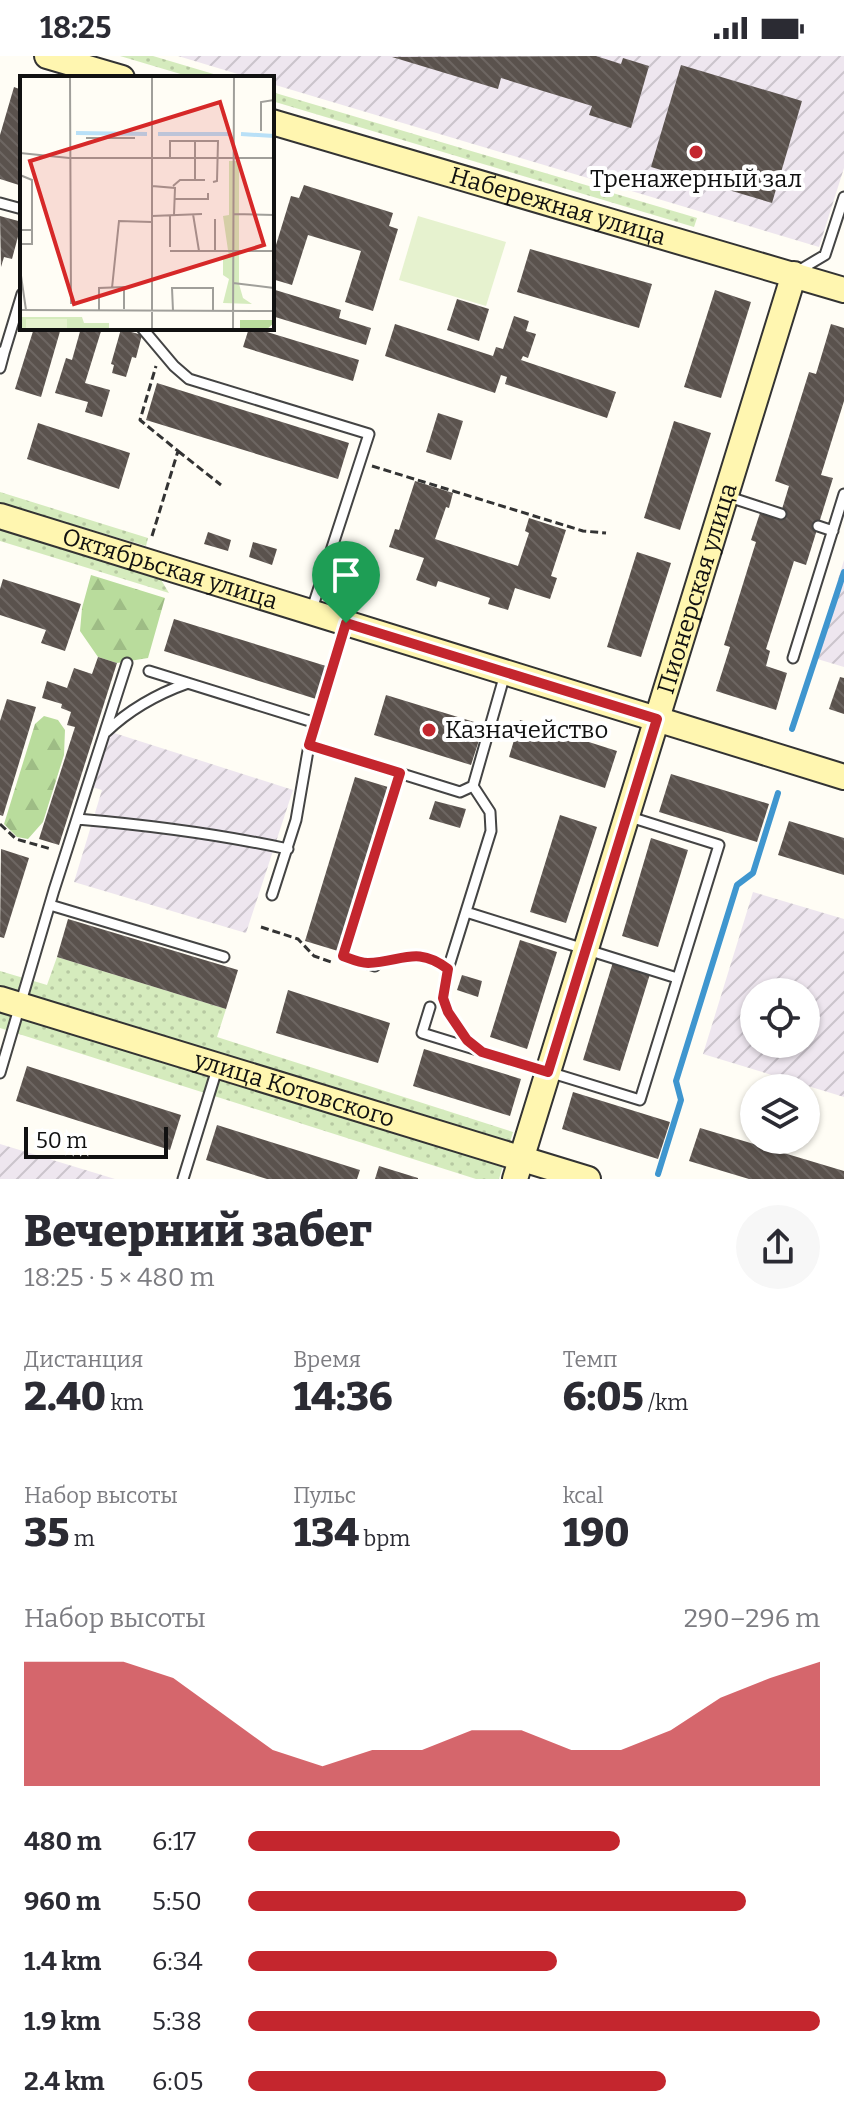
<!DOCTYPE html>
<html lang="ru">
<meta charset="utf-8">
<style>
body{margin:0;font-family:Bitter,serif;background:#f7f7f7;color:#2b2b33;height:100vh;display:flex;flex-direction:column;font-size:30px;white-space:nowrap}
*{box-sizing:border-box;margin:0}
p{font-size:26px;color:#7c7c81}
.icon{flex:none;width:44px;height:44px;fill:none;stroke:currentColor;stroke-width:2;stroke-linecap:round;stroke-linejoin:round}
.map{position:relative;height:1123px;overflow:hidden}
.side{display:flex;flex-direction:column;background:#fff;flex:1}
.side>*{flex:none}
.tools{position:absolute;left:740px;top:922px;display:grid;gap:16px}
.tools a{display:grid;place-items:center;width:80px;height:80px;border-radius:50%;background:#fff;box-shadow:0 2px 6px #0004;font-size:40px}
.scale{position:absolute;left:24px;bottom:20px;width:144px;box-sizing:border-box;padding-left:8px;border:4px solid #111;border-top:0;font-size:22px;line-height:28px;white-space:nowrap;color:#111;-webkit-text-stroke:6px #fff;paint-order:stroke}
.pin{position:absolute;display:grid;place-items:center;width:68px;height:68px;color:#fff;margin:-82px -34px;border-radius:50% 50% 50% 0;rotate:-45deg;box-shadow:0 0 8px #0007}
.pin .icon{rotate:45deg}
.round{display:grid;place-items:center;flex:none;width:84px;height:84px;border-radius:42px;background:#f7f7f7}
.headline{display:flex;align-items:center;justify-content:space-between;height:136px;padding:0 24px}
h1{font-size:44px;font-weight:800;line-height:60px}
.metrics{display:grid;grid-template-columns:repeat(3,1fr);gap:12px;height:136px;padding:8px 24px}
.metrics div{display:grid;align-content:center}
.metrics b{font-size:40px;font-weight:800}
.metrics small{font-size:22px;font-weight:400}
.metrics p{font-size:22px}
.chart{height:224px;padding:16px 24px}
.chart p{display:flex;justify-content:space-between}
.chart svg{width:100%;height:144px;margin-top:8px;fill:#c4262e;opacity:.7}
ul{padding:0 24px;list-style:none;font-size:26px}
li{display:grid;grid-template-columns:128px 96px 1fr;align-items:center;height:60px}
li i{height:20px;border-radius:10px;background:#c4262e}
.status{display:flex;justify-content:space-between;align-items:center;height:56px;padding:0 40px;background:#fff;direction:ltr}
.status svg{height:22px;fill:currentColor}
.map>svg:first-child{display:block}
</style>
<div class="status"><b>18:25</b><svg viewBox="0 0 49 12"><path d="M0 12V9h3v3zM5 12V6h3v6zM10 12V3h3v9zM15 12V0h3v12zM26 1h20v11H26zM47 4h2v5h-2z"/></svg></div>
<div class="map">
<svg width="844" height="1123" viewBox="0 0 844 1123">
<defs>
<pattern id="industrial-furrows" width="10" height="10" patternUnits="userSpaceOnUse" patternTransform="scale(2)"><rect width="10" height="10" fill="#eee6ef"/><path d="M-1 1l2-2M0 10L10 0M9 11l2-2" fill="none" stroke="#cbc4cc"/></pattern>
<pattern id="green-dots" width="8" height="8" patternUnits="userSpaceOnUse" patternTransform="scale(2)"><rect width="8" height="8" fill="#d5ebbd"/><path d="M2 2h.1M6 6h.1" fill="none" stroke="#b6c8a1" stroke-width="1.8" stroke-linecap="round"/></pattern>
<pattern id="forest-firs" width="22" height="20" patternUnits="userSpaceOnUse" patternTransform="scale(2)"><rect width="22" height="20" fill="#b9dc9c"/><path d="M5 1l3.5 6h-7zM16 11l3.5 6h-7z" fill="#9ebc85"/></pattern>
<pattern id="building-back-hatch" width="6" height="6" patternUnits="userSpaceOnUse" patternTransform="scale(2)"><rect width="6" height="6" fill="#5a524d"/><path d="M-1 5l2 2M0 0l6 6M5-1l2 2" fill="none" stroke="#6d6662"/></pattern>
</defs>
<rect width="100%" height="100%" fill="#fffdf5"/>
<path fill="url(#industrial-furrows)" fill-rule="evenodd" d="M178,0H844V112L819,191L272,28V22H251Z
M844,504V611L814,602Z
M111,676L293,734L246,877L74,826L102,734L92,731Z
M753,836L844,863V1041L703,998ZM754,936H806V988H754Z
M0,1088L115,1123H0Z"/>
<path fill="url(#green-dots)" d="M120,0H153L227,22H194Z
M272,36L697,162L694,171L272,45Z
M0,436L148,482L146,490L0,447Z
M0,474L160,522L169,537L0,485Z
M57,901L226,953L217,981L513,1076L499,1123H476L0,972V915L47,929Z"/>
<path fill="url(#forest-firs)" d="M91,519L165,542L148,602L117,607L98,601L80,575L82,552Z
M44,660L58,664L65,674L64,699L43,766L28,783L17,781L4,768L35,668Z"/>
<path fill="#e6f2cf" d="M418,160L506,186L486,250L399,224Z"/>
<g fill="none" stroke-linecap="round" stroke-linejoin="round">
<path stroke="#3f96cf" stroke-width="6" d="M792,673L844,516
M658,1118L681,1044L676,1025L737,829L753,817L778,737"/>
</g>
<path fill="url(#building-back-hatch)" d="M596,0L621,8L623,2L649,10L631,72L589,59L592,50L501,22L498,33L392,1Z
M681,9L802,45L772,147L651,111Z
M14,31L22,34V130L0,123V79Z
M304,129L393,157L389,170L398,173L373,255L345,246L361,195L308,179L292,229L272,223V202L291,140L299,142Z
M0,160L22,166L12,203L4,201L1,211Z
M530,193L652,228L639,272L517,236Z
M272,233L341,254L339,262L371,272L366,289L272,260Z
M715,234L751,246L721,342L684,331Z
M457,243L489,253L479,285L447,274Z
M514,260L529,265L526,275L536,278L528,302L523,300L521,304L616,336L607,362L505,328L507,321L501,319L495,337L385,300L395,268L493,300L496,291L503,293Z
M831,268L844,272V345L821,419L833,422L806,509L794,505L766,593L770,595L766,610L787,617L776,654L716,635L730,591L724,589L756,486L751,484L760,457L779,463L789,430L775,425L809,316L816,318Z
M34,272H61L41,341L15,333Z
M81,272H102L85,327L110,334L102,361L85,356L88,346L55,337L66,302L72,304Z
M249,272H254L359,304L353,325L243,291Z
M121,273L142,279L136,302L132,301L126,321L112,317L114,309L111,308Z
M157,327L349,387L338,423L146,364Z
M438,357L463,365L451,404L426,396Z
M674,365L711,377L680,474L644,462Z
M38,367L130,397L119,433L27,403Z
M415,425L453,437L449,452L446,451L435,483L518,510L529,477L525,475L529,462L566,474L551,520L557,522L550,543L515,532L508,554L488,548L490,542L438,525L436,531L416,524L424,502L389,491L395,473L399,474Z
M208,476L231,484L228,495L204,488Z
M253,486L277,493L272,509L249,501Z
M637,496L671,507L641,601L607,591Z
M3,523L81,548L65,595L41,587L46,574L0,559V533Z
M174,563L326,610L316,643L164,595Z
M98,601L117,607L59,789L39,783L75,671L67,669L71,656L61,652L62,648L42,642L47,625L67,632L74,612L92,618Z
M840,621L844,622V658L829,653Z
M386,639L484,669L471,709L374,679Z
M7,643L36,651L3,760L0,759V665Z
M520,664L617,695L605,732L509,701Z
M671,718L769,748L757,786L659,756Z
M355,721L388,731L338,895L305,885Z
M435,745L466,753L460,772L429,763Z
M560,759L597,771L566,867L530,856Z
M789,765L844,782V819L778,799Z
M651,782L688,794L658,891L622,880Z
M1,793L29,802L4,882L0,881Z
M68,863L238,914L226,953L57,901Z
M520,884L557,896L527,993L490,981Z
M613,906L650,918L620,1015L583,1004Z
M462,919L482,925L478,941L457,934Z
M288,934L390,967L378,1007L276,977Z
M424,993L521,1023L510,1060L413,1030Z
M27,1010L181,1059L170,1094L16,1045Z
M573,1036L670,1066L658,1103L562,1073Z
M217,1069L360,1114L357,1123H267L206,1104Z
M700,1072L844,1115V1123H749L689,1105Z
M379,1110L418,1122V1123H375Z"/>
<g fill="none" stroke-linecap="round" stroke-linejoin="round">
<g stroke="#444" stroke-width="13">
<path id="lane" d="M0,147L22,153
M798,215L825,199L844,141
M142,272L174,310L189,323L369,378L311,556
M0,296L4,297L22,238
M0,312L4,297
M729,441L781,458
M818,470L833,475
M793,602L844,438
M149,615L316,667
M106,676C130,653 157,638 188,627
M309,689L460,736L473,730L505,618
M77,763C148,769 218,778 288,793
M272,839L296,764L309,689L346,569
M50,849L224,901
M466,856L677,922
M375,910L343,900L400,717
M448,913L491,775L490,756L473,730
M430,951L422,977L640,1044L719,789L630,761
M0,1017L54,834L127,607
M183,1123L217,1013"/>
</g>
<g stroke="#333" stroke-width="28">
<g id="secondary">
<path d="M47,0L122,22"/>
<path id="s1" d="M272,66L844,234"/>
<path id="s2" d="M0,460L844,721"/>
<path id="s3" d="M0,943L588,1123"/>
<path id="s4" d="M515,1123L794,218"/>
</g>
</g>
<path stroke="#333" stroke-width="3" stroke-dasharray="8 4" stroke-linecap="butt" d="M178,395L221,429
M372,410L583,475L606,477
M152,480L178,395L140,364L156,310
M0,768L16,783L51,793
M261,871L298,883L314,900L331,906
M386,904C404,901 420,897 437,905
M446,927C441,950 448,955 460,974"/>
<use href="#lane" stroke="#fff" stroke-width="9"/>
<use href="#secondary" stroke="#fff6b0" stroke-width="24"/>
</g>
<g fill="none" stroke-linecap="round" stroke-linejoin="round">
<g stroke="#fff" stroke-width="16">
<path id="route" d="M346,567L657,663L548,1016L482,996L467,984L448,956L443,942L448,913C416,889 402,906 368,907C360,907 351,903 343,900L400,717L309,689Z"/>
</g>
<use href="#route" stroke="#c4262e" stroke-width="10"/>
</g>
<g fill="#c4262e" stroke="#fff" stroke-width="3">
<circle cx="696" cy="96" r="8"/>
<circle cx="429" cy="674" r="8"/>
</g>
<g text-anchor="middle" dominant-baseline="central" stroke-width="8" stroke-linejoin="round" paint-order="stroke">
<g font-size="24" fill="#111" stroke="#fff">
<text x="696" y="123">Тренажерный зал</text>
<text x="445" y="674" text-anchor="start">Казначейство</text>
</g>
<g font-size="24" fill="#111" stroke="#fff">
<text stroke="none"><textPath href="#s1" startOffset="298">Набережная улица</textPath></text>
<text stroke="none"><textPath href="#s2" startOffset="178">Октябрьская улица</textPath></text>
<text stroke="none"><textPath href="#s4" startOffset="618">Пионерская улица</textPath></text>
<text stroke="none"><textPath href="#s3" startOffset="308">улица Котовского</textPath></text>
</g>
</g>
<g transform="translate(20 20)">
<rect width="254" height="254" fill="#fffdf5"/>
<path d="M209,85H219V208L223,222L232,228L203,227L209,203L203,199V181H209L203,140L209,139ZM0,241H62L64,247H89V254H0Z" fill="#d5ebbd"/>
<path d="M220,244H254V247L246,254H220Z" fill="#b9dc9c"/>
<path d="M6,243H47V252L6,254Z" fill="#e6f2cf"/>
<path fill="none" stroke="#b9e0f7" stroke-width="4" d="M56,57L127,58M138,58H209M221,58L254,60"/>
<path fill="none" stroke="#a09f9a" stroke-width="2" d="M50,0L51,228M241,55V26L254,24M66,62H115M0,77L49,82H254M150,82V65H198L197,105L193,106M0,99L12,104V154M175,104V65M132,110L155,112L154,139M153,110L160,104H185M154,123H188V117M173,138L179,175M213,138L254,139M132,140L182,138M195,143V175M0,154H12V168H0M150,171V139M150,175H254M0,193L6,234M213,207L254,212M92,212L99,145L132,146M0,234L254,235M79,234V212L104,211V233M153,235L152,212H193V235M132,254V0M213,254L214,0"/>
<path fill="#d62828" fill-opacity="0.15" stroke="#d62828" stroke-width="4" d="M200,26L244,169L54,228L10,85Z"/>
<rect width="254" height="254" fill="none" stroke="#111" stroke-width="4"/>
</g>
</svg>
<div class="tools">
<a><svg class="icon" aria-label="locate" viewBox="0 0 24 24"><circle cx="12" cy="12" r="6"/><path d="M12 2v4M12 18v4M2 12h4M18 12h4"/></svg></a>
<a><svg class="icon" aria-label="layers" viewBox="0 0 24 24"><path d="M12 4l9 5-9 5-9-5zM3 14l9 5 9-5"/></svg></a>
</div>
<div class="scale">50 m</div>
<div class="pin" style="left:346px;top:567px;background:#1e9e55"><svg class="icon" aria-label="arrive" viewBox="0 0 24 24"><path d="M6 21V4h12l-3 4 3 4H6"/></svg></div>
</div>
<section class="side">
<div class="headline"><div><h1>Вечерний забег</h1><p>18:25 · 5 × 480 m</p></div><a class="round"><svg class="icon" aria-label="share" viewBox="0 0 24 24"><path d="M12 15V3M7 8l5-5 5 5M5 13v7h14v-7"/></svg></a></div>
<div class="metrics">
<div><p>Дистанция</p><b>2.40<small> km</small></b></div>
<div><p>Время</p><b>14:36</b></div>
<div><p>Темп</p><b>6:05<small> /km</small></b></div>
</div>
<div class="metrics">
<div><p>Набор высоты</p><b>35<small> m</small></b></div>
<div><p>Пульс</p><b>134<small> bpm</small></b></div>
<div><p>kcal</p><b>190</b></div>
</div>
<div class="chart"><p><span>Набор высоты</span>290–296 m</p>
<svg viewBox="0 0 160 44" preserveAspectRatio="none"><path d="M0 44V6L10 6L20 6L30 11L40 22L50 33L60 38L70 33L80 33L90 27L100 27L110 33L120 33L130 27L140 17L150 11L160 6V44z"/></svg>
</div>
<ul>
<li><b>480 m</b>6:17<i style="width:65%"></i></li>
<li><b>960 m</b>5:50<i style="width:87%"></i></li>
<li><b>1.4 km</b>6:34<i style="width:54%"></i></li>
<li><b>1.9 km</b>5:38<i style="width:100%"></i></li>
<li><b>2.4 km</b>6:05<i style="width:73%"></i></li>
</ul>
</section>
